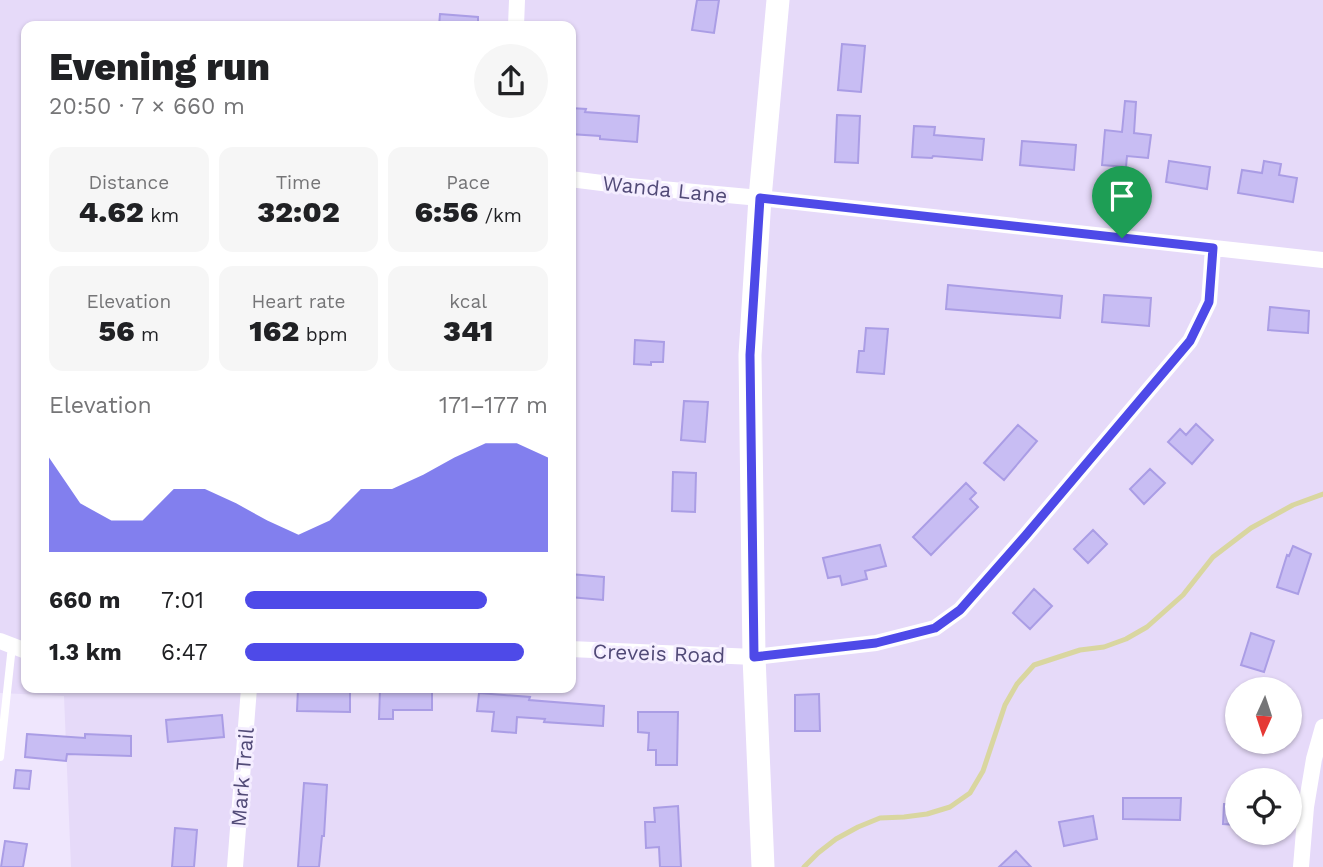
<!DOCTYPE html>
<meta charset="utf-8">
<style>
body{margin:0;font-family:"Work Sans",sans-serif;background:#f6f6f6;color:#202124;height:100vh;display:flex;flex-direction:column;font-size:26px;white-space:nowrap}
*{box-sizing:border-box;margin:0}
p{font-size:23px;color:#757577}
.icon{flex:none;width:38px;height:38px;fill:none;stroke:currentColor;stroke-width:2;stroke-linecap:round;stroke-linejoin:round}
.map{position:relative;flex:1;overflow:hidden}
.details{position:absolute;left:21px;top:21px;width:555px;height:672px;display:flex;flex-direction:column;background:#fff;border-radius:14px;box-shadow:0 2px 5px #0004}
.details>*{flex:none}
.needle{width:46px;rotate:183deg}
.tools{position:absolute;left:1225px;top:677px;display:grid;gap:14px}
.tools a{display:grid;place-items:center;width:77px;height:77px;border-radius:50%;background:#fff;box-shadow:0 2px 5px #0004;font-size:35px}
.pin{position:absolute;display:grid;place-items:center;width:60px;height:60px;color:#fff;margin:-72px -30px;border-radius:50% 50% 50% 0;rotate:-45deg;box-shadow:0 0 7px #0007}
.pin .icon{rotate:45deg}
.round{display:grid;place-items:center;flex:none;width:74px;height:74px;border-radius:37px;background:#f6f6f6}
.summary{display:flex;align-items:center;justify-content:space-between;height:119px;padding:0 28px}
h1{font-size:38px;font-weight:800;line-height:52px}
.stats{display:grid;grid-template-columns:repeat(3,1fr);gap:10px;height:119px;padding:7px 28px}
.stats div{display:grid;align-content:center;border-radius:14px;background:#f6f6f6;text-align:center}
.stats b{font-size:30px;font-weight:800}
.stats small{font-size:19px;font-weight:400}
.stats p{font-size:19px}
.chart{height:196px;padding:14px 28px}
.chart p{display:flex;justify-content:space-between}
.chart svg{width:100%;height:126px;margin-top:7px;fill:#4e4ae8;opacity:.7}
ul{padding:0 28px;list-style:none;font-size:23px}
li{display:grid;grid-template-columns:112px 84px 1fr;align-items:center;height:52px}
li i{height:18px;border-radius:9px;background:#4e4ae8}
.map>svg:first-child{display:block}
</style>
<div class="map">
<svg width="1323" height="867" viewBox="0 0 1323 867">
<rect width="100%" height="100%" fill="#efe6fd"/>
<path fill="#e6daf9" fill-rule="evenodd" d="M0,0H1323V867H71L64,696L0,693ZM26,26H570V688H26ZM1237,690H1290V742H1237ZM1237,780H1290V833H1237Z"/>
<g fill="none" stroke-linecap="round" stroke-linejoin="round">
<path stroke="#d9d6a0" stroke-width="5" d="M804,867L818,853L836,839L858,827L880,818L904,817L927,814L950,807L970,793L983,771L1005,705L1017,684L1034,665L1080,650L1104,647L1126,639L1147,627L1183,595L1213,557L1251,528L1293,505L1323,494"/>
</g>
<path fill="#c8bdf3" stroke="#aa9de5" stroke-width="2" d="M697,0H719L714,33L692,30Z
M440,14L478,17V26H439Z
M842,44L865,46L861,92L838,90Z
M1125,101L1136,102L1134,133L1151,135L1148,158L1127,156L1126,167L1102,165L1105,130L1122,132Z
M570,108L586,109L585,112L639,116L637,142L600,139V136L570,134Z
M837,115L860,116L858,163L835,162Z
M914,126L935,127L934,135L984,139L982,160L933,156L932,158L912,157Z
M1022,141L1076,145L1074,170L1020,165Z
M1169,161L1210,167L1207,189L1166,182Z
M1264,161L1281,164L1279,175L1297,178L1293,202L1238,193L1242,170L1262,173Z
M948,285L1062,296L1060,318L946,309Z
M1104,295L1151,298L1149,326L1102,322Z
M1270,307L1309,311L1308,333L1268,330Z
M866,328L888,329L884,374L857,372L859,351H864Z
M635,340L664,342L663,362H651V365L634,364Z
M684,401L708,402L705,442L681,440Z
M1196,424L1213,440L1192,464L1168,442L1180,429L1186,435Z
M1018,425L1037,441L1004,480L984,463Z
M1150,469L1165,483L1144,504L1130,489Z
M673,472L696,473L695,512L672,511Z
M966,483L976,493L970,499L978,507L931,555L913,537Z
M1093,530L1107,544L1088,563L1074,549Z
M880,545L886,566L865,571L867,579L842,585L840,576L828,578L823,558Z
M1293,546L1311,554L1298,594L1277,587L1287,555L1289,556Z
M570,574L604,577L603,600L570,597Z
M1034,589L1052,606L1030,629L1013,613Z
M1251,633L1274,641L1264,672L1241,665Z
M298,688L350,690V712L297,711Z
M380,688H432V710H393V719H379Z
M479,693L530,697L529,700L604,706L603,726L544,722L545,719L517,717L516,733L492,731L494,712L477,711Z
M819,694L820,731H795V695Z
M638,712H678L677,765H656V750H648L649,733L638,732Z
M222,715L224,737L168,742L166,720Z
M27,734L85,738V734L131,736V756L67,754L66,761L25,757Z
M16,770L31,771L29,789L14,788Z
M304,783L327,785L324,836H322L319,867H298Z
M1123,798H1181L1180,820L1123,819Z
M1224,804L1237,805V825L1223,824Z
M678,806L681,867H660L659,847L646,848L645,822H655L654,808Z
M1093,816L1097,839L1064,846L1059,822Z
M175,828L197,830L194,867H172Z
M5,841L27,844L23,867H1Z
M1016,851L1031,867H999Z"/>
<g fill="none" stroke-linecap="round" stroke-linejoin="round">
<path stroke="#fff" stroke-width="8" d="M0,757L12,646"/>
<path stroke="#fff" stroke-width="16" d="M516,26L517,0
M570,179L618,185L760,198L1323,260
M0,641L26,651
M570,649L754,657L876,643L935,628L960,610L1026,535L1190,341L1209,302L1213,248
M235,867L249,688
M1301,867L1306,807L1314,759L1323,727"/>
<path stroke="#fff" stroke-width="23" d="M763,867L754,657L750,355L760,198L778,0"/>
</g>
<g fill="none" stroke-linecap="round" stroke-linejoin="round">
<g stroke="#fff" stroke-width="14">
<path id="route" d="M760,198L1213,248L1209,302L1190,341L1026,535L960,610L935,628L876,643L754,657L750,355Z"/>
</g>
<use href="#route" stroke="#4e4ae8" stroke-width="9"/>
</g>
<g text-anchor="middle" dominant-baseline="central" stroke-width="6" stroke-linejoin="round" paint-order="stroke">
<g font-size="21" fill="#514a77" stroke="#f4edff">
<text transform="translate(665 189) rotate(6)">Wanda Lane</text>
<text transform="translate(659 653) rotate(2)">Creveis Road</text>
<text transform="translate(242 777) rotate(-85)">Mark Trail</text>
</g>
</g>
</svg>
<div class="tools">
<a><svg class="needle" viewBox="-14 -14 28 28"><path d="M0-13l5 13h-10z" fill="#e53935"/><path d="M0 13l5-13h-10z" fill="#757577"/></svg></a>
<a><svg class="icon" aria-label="locate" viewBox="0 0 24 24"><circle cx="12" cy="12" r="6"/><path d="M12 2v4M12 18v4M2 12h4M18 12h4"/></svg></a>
</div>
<div class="pin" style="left:1122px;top:238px;background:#1e9e55"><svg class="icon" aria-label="arrive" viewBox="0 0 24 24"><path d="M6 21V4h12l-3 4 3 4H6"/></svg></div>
<section class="details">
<div class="summary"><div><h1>Evening run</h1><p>20:50 · 7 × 660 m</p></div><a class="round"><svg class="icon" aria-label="share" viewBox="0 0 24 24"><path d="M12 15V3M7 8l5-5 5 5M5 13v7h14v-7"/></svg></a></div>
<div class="stats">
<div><p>Distance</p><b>4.62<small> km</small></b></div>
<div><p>Time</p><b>32:02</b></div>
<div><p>Pace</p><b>6:56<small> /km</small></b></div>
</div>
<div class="stats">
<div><p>Elevation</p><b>56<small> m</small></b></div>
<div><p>Heart rate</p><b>162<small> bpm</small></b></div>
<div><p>kcal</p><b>341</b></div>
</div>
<div class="chart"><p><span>Elevation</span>171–177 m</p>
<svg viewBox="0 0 160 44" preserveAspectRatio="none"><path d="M0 44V11L10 27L20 33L30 33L40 22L50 22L60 27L70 33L80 38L90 33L100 22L110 22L120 17L130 11L140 6L150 6L160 11V44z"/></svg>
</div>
<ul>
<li><b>660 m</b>7:01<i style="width:80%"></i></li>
<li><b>1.3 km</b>6:47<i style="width:92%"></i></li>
</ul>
</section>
</div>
